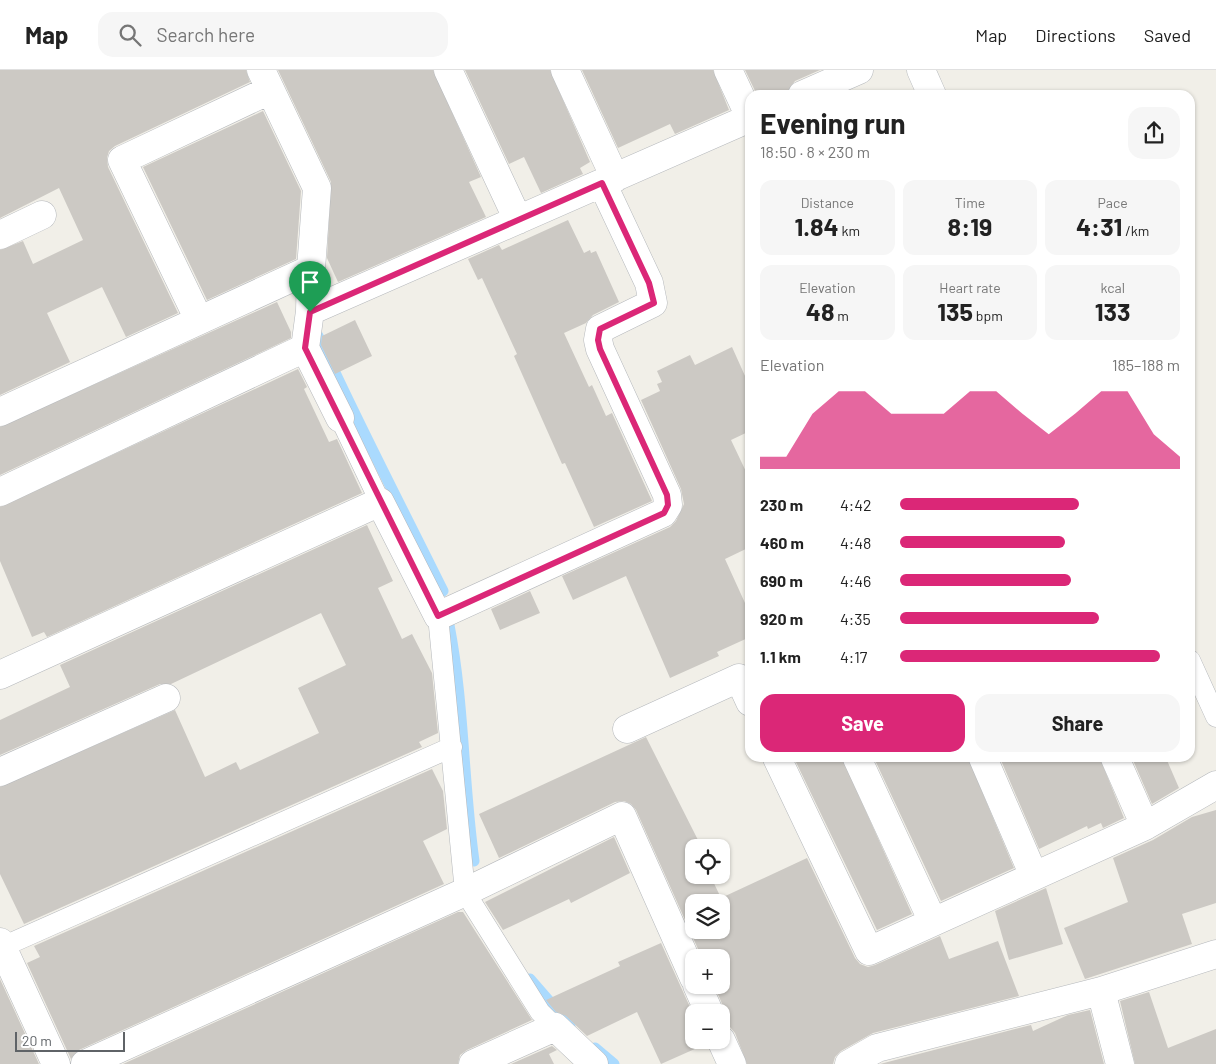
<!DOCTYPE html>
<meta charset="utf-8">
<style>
body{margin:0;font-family:Barlow,sans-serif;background:#f6f6f6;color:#222;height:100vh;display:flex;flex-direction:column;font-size:19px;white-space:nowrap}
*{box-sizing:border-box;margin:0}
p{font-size:16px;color:#767676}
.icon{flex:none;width:28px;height:28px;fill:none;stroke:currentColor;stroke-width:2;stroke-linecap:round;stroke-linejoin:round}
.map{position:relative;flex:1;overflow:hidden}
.details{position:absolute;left:745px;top:20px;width:450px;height:672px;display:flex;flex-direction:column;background:#fff;border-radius:15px;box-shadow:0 1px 4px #0004}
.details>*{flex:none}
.tools{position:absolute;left:685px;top:769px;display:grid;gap:10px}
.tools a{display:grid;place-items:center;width:45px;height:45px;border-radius:10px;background:#fff;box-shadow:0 1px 4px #0004;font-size:25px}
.scale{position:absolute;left:15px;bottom:12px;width:110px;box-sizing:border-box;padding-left:5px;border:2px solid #5f6367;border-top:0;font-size:14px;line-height:18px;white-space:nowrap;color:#5f6367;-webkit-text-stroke:4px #fff;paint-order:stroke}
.pin{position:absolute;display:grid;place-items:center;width:42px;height:42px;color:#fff;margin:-51px -21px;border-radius:50% 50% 50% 0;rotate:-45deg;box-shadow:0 0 5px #0007}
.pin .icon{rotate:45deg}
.round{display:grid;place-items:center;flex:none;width:52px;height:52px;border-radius:15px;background:#f6f6f6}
.head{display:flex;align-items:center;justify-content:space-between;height:85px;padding:0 15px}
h1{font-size:28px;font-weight:700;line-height:38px}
.figures{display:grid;grid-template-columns:repeat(3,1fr);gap:8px;height:85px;padding:5px 15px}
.figures div{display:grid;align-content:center;border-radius:12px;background:#f6f6f6;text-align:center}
.figures b{font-size:25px;font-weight:700}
.figures small{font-size:14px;font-weight:400}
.figures p{font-size:14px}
.chart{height:140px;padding:10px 15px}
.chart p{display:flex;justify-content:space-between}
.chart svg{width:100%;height:90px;margin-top:5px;fill:#db2777;opacity:.7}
.cta{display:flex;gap:10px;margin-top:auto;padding:10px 15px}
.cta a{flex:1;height:58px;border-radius:15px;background:#db2777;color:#fff;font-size:20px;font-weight:700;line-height:58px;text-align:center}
.cta a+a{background:#f6f6f6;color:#222}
ul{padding:0 15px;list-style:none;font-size:16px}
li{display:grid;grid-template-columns:80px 60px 1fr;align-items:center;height:38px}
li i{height:12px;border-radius:6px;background:#db2777}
header{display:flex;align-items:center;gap:30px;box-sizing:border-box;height:70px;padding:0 25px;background:#fff;border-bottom:1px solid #e0e0e0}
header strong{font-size:24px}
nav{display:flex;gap:28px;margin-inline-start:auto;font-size:18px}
.search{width:350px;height:45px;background:#f6f6f6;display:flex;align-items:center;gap:12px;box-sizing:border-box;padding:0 18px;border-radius:15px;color:#767676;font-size:19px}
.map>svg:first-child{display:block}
</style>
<header>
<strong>Map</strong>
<div class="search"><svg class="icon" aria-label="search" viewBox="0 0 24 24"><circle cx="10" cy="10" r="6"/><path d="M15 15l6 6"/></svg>Search here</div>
<nav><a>Map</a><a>Directions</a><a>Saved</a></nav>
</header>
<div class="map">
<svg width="1216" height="994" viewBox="0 0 1216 994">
<rect width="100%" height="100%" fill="#f1efe8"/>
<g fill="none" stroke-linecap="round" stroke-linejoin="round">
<path stroke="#aadafe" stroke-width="11" d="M318,266C357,352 401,436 443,521
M449,555C464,632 463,713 474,791
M530,909L570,955
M595,978L614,994"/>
</g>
<path fill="#ccc9c4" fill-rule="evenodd" d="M0,0H246L250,12L115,76L109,81L107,88L108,97L178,243L126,267L102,217L47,243L70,292L0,325V180L23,171L33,194L83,170L59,118L0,148Z
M278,0H433L481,107L469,112L486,147L338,212L327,188L331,112Z
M465,0H550L590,92L580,98L583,104L541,123L524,87L509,94Z
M582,0H713L729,40L675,64L670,54L618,78Z
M745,0H820L795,11L787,22L781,25H757Z
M263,41L301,121L296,189L207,230L143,97Z
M568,150L584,183L590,180L591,183L596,181L619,232L593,245L586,253L564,263L589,317L592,315L606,346L612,343L652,431L594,457L565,393L562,394L514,286L517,284L482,208L478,210L468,189L499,175L502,180Z
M277,232L291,262V268L0,405V357Z
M355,250L372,286L335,304L321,275L322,266Z
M732,277L750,317V361L731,370L750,410V477L725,489L750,544V567L717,582L719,586L670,608L626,506L573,530L562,506L670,457L676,451L684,434L681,419L641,330L660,321L657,314L662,312L657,301L690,285L695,295Z
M298,299L307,317L304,319L329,372L337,369L362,423L47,567L44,562L32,567L0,491V437Z
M367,455L393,511L378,518L402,569L412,564L432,603L438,663L419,672L422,677L24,854L0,804V717L175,640L205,707L236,692L240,700L319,663L298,618L346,595L321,543L171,614H160L0,685V650L70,617L60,595Z
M530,521L540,543L500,560L491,539Z
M646,667L699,772L695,774L697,778H694V805H710L721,828L807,788L855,888L860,894L868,897L875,895L940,866L949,889L998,871L1019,926L873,963L841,981L835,987L833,994H747L735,963L730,957L721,955L724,944L723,936L714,915H721V888H702L636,740L631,734L624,731L615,732L499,788L479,744ZM694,832H721V860H694Z
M794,688H842L912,844L877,860Z
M874,688H968L1014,798L941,831Z
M1000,688H1100L1124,748L1103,758L1101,753L1088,759L1087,756L1039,779Z
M1132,688H1166L1179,718L1152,734Z
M432,699L443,721L447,759L423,771L444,814L79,980L71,989L27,893L40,887L34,876Z
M1216,740V833L1182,844L1192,874L1085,909L1064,858L1128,832L1113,788L1153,770L1192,747Z
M614,767L630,803L571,833L569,829L503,860L485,832Z
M1046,818L1063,874L1009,890L995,841Z
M458,842H463L532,950L467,980L460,985L458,994H123Z
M661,873L694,946V970H706V974L661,994L637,942L587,966L566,946L556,942L546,930L620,896L618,892Z
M0,909L39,994H0Z
M1149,922L1168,978L1216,959V994H1135L1120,931Z
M1090,940L1104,994H880L1031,955L1033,961L1068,945Z
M552,976L557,980L549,984L554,994H511Z"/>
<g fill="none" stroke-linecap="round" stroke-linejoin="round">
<g stroke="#b5b8bc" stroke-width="21">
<path id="service" d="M340,348L380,432
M438,546L465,822L540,942L555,957
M1190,590L1216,647
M2,877L452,677"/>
</g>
<g stroke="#b5b8bc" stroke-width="29">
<path id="minor" d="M261,0L317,118L311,199L310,241L305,278L340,348
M448,0L518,150
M565,0L615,108
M728,0L750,47
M921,0L932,25
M802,25L859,0
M0,165L42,145
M310,241L750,48
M199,250L122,90L270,20
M0,342L311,199
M0,422L305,278
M0,605L380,432L438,546L663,443L668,435L667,425L600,279L598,270L600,259L653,233L649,213L602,113
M627,659L739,608L750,632
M777,688L869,881L1145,756L1216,715
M857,688L933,852
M983,688L1034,806
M1115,688L1145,756
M0,702L166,628
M0,872L56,994
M697,915L709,942
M1101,921L1120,994
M721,970L732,994
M85,994L465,822L622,746L694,908
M473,994L555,957L594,994
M849,994L877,978L1101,921L1216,884"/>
</g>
<use href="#service" stroke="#fff" stroke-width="20"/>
<use href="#minor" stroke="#fff" stroke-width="28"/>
</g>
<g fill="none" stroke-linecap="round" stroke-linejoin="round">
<g stroke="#fff" stroke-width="10">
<path id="route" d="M602,113L649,213L654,233L600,259L598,270L600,279L667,425L668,435L664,443L438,546L305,278L310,242Z"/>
</g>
<use href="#route" stroke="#db2777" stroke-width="6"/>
</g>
</svg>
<div class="tools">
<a><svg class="icon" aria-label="locate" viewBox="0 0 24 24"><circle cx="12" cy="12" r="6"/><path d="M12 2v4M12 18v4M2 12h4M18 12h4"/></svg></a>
<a><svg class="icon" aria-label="layers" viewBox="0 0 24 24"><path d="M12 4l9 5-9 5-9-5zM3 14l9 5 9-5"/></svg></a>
<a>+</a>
<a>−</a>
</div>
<div class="scale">20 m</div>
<div class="pin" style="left:310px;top:242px;background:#1e9e55"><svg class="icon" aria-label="arrive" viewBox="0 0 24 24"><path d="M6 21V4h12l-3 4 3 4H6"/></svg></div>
<section class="details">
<div class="head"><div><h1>Evening run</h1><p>18:50 · 8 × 230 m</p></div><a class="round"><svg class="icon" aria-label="share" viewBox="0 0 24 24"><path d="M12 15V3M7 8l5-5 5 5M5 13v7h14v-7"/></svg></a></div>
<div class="figures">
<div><p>Distance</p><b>1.84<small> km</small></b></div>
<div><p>Time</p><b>8:19</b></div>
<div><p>Pace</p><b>4:31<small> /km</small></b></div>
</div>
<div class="figures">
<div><p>Elevation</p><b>48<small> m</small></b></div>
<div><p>Heart rate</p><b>135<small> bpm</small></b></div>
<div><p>kcal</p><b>133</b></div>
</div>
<div class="chart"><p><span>Elevation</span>185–188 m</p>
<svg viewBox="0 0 160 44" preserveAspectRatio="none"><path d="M0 44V38L10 38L20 17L30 6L40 6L50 17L60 17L70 17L80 6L90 6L100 17L110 27L120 17L130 6L140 6L150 27L160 38V44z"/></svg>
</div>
<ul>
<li><b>230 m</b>4:42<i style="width:64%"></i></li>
<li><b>460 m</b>4:48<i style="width:59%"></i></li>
<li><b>690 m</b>4:46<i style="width:61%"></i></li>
<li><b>920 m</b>4:35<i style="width:71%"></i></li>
<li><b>1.1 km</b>4:17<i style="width:93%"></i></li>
</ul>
<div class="cta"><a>Save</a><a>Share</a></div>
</section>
</div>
